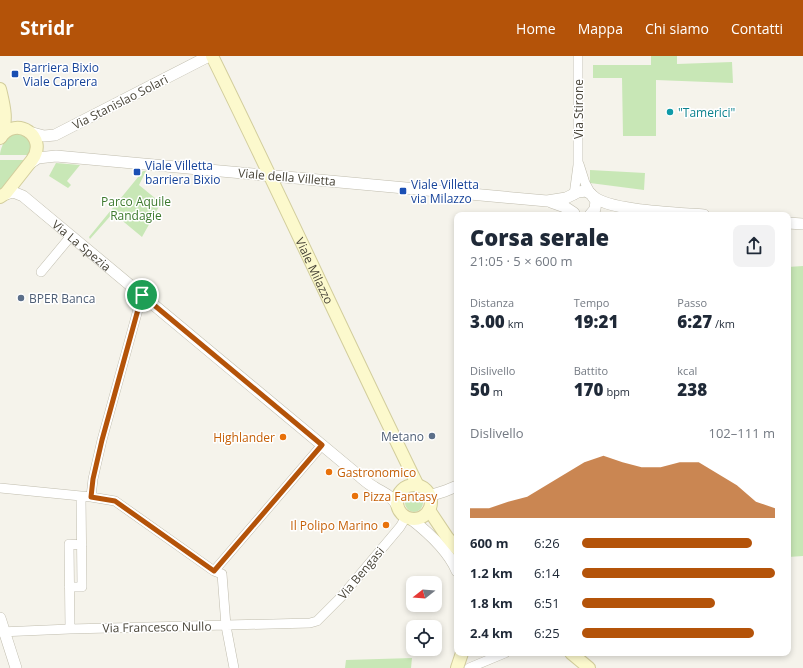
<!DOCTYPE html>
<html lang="it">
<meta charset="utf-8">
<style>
body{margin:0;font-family:"Open Sans",sans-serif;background:#f2f2f3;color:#1f2937;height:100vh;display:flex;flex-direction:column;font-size:15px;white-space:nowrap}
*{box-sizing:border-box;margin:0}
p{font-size:13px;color:#747a83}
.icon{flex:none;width:22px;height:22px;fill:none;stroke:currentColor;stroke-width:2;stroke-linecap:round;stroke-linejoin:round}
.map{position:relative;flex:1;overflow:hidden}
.panel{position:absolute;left:454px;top:156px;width:337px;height:444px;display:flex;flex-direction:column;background:#fff;border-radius:8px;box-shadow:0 2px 6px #0003}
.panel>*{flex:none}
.needle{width:26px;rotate:253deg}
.controls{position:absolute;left:406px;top:520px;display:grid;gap:8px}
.controls a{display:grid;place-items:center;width:36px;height:36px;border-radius:8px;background:#fff;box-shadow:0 2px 6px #0003;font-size:20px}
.pin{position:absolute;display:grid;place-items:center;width:34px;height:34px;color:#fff;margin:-17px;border:2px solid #fff;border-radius:50%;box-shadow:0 1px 4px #0007}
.round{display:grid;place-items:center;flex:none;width:42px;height:42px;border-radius:8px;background:#f2f2f3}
.headline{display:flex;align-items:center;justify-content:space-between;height:68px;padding:0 16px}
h1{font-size:22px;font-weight:800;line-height:30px}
.stats{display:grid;grid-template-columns:repeat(3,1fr);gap:6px;height:68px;padding:4px 16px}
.stats div{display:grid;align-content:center}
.stats b{font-size:17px;font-weight:800}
.stats small{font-size:11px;font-weight:400}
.stats p{font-size:11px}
.chart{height:112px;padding:8px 16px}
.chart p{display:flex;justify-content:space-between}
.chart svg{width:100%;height:72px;margin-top:4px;fill:#b45309;opacity:.7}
ul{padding:0 16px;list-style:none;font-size:13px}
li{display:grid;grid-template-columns:64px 48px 1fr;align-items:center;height:30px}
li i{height:10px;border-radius:5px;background:#b45309}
header{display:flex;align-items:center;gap:24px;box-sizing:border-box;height:56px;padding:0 20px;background:#b45309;color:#fff}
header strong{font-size:19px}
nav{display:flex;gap:22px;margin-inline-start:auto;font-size:14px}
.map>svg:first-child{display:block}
</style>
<header>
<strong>Stridr</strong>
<nav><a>Home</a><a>Mappa</a><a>Chi siamo</a><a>Contatti</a></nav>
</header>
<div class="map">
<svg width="803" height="612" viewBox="0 0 803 612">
<rect width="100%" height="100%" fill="#f5f3eb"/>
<path fill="#c8e7b6" d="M651,0H677V8L732,6L733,27L656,24V80H623L622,22H593V9H651Z
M18,77C29,82 34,87 28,99H0C0,94 4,84 8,81C10,79 15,78 18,77Z
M0,104H24L0,135Z
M56,107L80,109L67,125L71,129L68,132L49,120Z
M590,114L645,117L644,134L590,127Z
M143,115H146L139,129L161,147L142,181L113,157L90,183L89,181Z
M803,210V500L788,501V211Z
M405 447a9 9 0 1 1 18 0a9 9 0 1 1-18 0Z
M412,602L411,612H345L346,604Z"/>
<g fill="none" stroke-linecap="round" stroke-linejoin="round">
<g stroke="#c0bdae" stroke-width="10">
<path id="minor" d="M579,108L585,127L591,138
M574,139L578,109V0
M41,216L71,180
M0,432L91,441L115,445L214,515L222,518L226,570L234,612
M91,441L93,423L102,384L142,239
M214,515L322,389
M69,531H82L81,441
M70,573L69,488L82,489
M0,576L70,573L310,567L317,565L341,541L400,471L406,461
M469,612L505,597"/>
</g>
<g stroke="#c0bdae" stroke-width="12">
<g id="tertiary">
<path d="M29,76L44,80L55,79L209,0"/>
<path d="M29,108L38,102L56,100L547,145L566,142L578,136L586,135L591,138L596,145L595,153L590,159"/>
<path id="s1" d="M3,139L13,136L23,140L358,419C363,423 368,428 374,431C383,437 393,440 398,451"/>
<path d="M593,140C608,155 681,157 704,159"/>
<path d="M551,146L565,151L574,157"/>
<path d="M788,167L803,168"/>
<path d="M429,440L445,435L457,430"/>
<path d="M411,463C429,477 448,494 457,515"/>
<path d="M0,562L16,612"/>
</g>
</g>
<g stroke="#d2cd9c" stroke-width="14">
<g id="secondary">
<path id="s2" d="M212,0C282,142 348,287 418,430"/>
<path d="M0,33C4,50 8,64 1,81"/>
<path d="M0,82C16,58 49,81 32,104L6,137L0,141"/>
<circle cx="414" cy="446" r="17"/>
<path d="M429,454L447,481L457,493"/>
<path d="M571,597L589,612"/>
<path d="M457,612L462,597"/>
</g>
</g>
<use href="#minor" stroke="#fff" stroke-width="9"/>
<use href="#tertiary" stroke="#fff" stroke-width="11"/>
<use href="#secondary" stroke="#fcf9cd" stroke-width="12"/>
</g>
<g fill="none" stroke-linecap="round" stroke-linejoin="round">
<g stroke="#fff" stroke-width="8">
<path id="route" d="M142,239L322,389L214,515L115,445L91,441L93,423L102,384Z"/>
</g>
<use href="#route" stroke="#b45309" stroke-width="5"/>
</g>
<g fill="#1a4fb4" stroke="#fff" stroke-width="1.5">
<rect x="11" y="14" width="8" height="8" rx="2"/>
<rect x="133" y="112" width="8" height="8" rx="2"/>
<rect x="399" y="131" width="8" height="8" rx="2"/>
</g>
<circle fill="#0f9aa8" stroke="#fff" stroke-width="1.5" cx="670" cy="56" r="4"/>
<g fill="#5c6f8a" stroke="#fff" stroke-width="1.5">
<circle cx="21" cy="242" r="4"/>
<circle cx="432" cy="380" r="4"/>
</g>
<g fill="#e8710a" stroke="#fff" stroke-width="1.5">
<circle cx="283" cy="381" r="4"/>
<circle cx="329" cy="416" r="4"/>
<circle cx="355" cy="440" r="4"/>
<circle cx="386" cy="469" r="4"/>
</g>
<g text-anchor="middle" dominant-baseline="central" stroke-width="3" stroke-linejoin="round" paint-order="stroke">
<g font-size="12" fill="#164399" stroke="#fff" text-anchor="start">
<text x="23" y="11">Barriera Bixio<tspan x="23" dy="14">Viale Caprera</tspan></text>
<text x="145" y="109">Viale Villetta<tspan x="145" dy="14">barriera Bixio</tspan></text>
<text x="411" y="128">Viale Villetta<tspan x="411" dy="14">via Milazzo</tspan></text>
</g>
<g font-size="12" fill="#494539" stroke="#fff">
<text transform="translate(120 46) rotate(-27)">Via Stanislao Solari</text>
<text transform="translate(578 53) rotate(-90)">Via Stirone</text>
<text transform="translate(287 121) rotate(5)">Viale della Villetta</text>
<text stroke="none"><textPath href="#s1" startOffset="98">Via La Spezia</textPath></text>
<text stroke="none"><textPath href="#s2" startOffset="238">Viale Milazzo</textPath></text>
<text transform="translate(361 517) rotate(-50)">Via Bengasi</text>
<text transform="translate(157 571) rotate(-1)">Via Francesco Nullo</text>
</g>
<g font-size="12" fill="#0d838f" stroke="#fff" text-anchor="start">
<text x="678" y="56">"Tamerici"</text>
</g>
<g font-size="12" fill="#3d792e" stroke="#fff">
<text x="136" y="145">Parco Aquile<tspan x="136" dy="14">Randagie</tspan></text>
</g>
<g font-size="12" fill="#4e5e75" stroke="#fff" text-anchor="start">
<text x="29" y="242">BPER Banca</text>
<text x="424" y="380" text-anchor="end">Metano</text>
</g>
<g font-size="12" fill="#c56008" stroke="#fff" text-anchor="end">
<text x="275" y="381">Highlander</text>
<text x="337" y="416" text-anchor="start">Gastronomico</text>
<text x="363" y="440" text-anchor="start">Pizza Fantasy</text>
<text x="378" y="469">Il Polipo Marino</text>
</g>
</g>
</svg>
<div class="controls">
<a><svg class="needle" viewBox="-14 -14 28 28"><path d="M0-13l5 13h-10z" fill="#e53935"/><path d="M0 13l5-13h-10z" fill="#747a83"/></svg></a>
<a><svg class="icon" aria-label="locate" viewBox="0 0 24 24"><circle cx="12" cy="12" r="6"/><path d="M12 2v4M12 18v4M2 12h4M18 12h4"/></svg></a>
</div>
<div class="pin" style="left:142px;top:239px;background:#1e9e55"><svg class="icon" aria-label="arrive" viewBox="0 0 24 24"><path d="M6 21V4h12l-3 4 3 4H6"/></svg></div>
<section class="panel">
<div class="headline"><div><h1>Corsa serale</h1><p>21:05 · 5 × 600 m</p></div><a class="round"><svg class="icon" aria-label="share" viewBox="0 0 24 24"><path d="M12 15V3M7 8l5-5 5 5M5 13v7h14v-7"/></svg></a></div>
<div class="stats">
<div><p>Distanza</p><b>3.00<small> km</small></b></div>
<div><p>Tempo</p><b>19:21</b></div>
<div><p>Passo</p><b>6:27<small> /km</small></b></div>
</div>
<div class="stats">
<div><p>Dislivello</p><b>50<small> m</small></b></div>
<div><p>Battito</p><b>170<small> bpm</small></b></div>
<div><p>kcal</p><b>238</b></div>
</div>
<div class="chart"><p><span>Dislivello</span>102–111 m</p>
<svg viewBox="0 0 160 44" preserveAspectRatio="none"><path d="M0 44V38L10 38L20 34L30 31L40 24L50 17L60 10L70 6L80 10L90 13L100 13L110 10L120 10L130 17L140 24L150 34L160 38V44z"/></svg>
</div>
<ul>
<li><b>600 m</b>6:26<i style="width:88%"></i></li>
<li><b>1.2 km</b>6:14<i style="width:100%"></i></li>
<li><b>1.8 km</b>6:51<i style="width:69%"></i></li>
<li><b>2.4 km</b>6:25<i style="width:89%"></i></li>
</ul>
</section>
</div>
